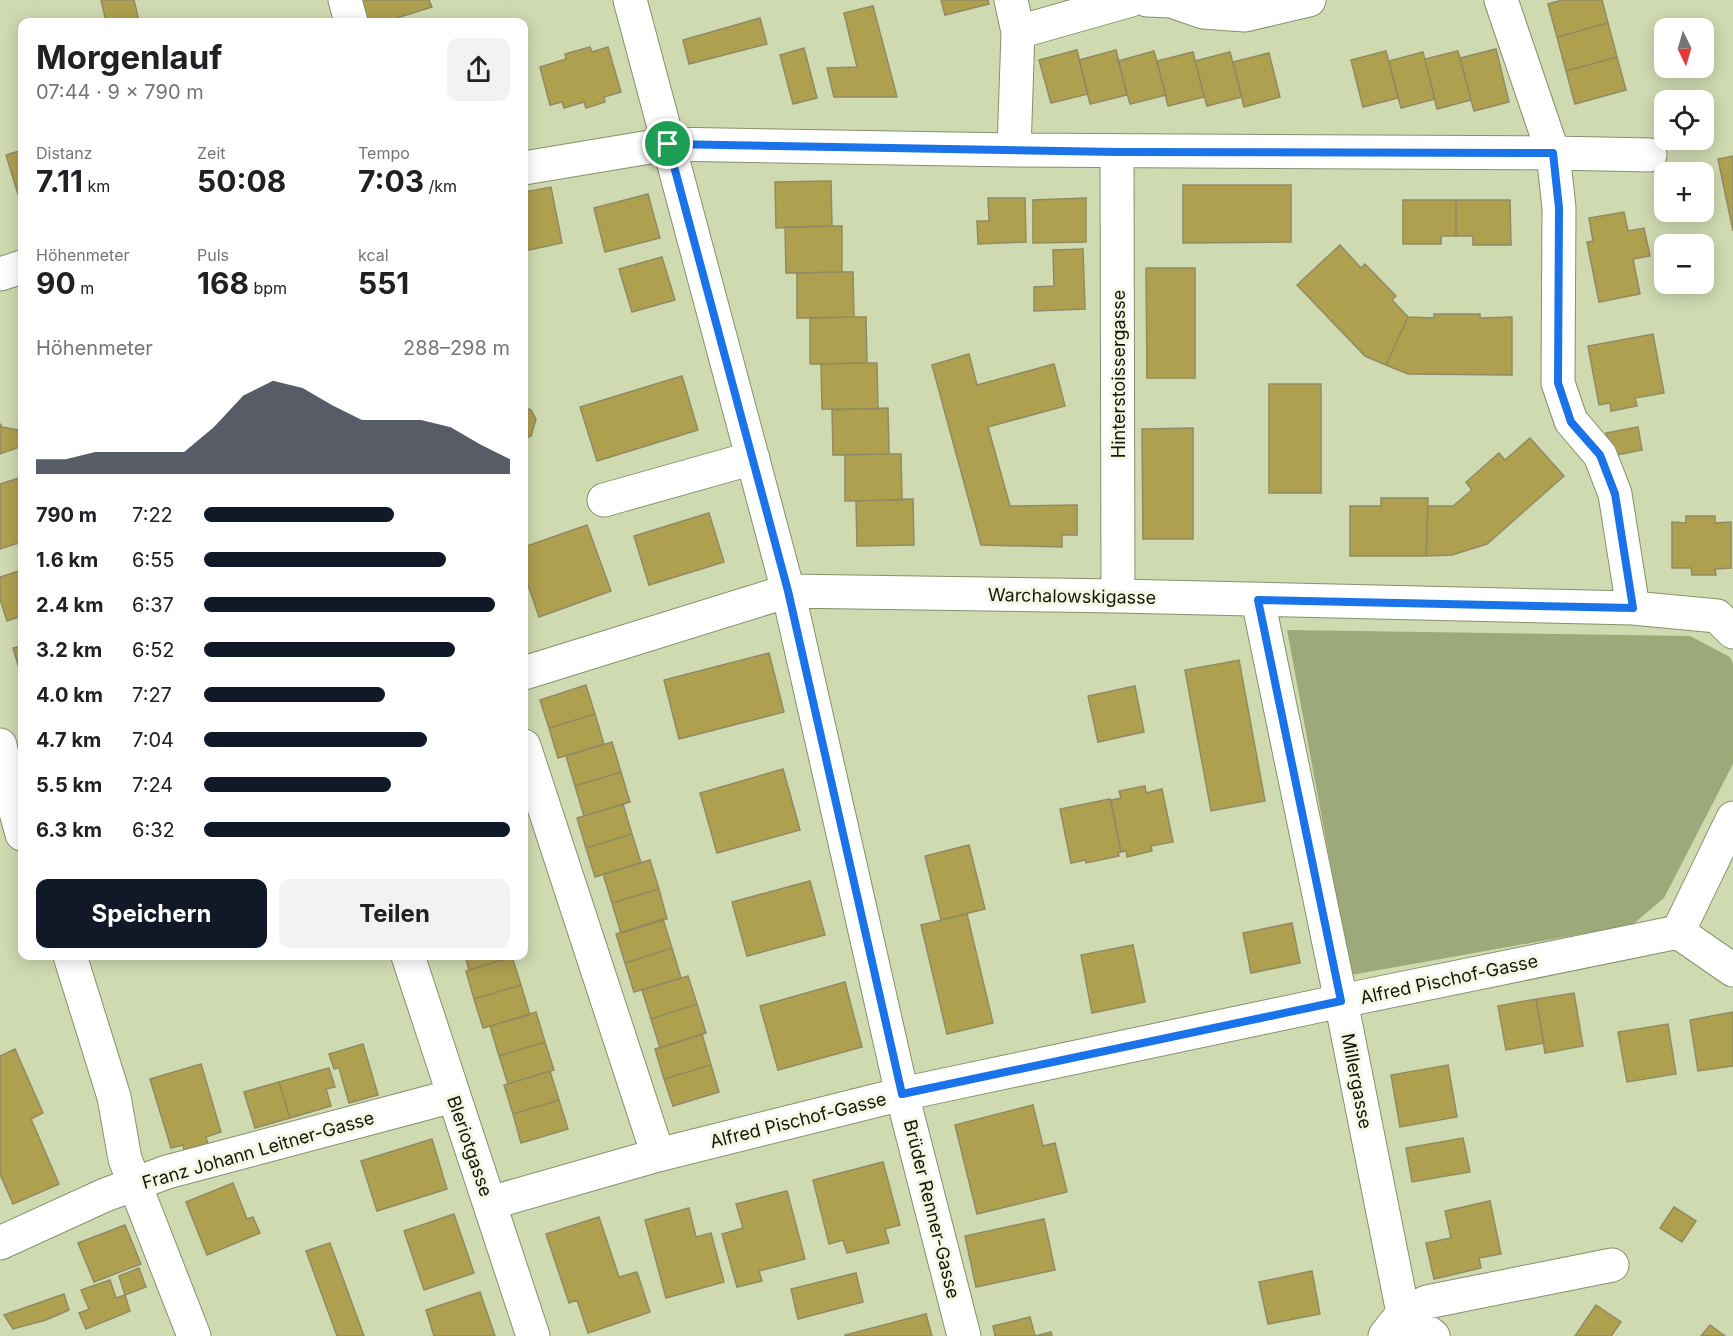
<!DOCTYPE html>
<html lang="de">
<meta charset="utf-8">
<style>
body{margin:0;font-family:Inter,sans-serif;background:#f2f2f2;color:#202124;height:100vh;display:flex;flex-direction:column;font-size:22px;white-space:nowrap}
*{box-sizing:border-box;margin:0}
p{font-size:20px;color:#757577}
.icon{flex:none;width:33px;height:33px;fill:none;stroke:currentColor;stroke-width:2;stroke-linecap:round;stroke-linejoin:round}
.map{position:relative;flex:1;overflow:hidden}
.details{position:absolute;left:18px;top:18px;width:510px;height:942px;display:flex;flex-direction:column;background:#fff;border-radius:12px;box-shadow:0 3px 15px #0003}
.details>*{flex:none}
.needle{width:39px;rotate:175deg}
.tools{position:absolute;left:1654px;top:18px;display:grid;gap:12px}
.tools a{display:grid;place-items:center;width:60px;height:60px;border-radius:12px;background:#fff;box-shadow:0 3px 15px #0003;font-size:30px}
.pin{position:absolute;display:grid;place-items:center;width:51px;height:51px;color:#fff;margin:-26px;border:3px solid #fff;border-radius:50%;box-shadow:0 2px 6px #0007}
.round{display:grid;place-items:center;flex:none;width:63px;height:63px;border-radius:12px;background:#f2f2f2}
.summary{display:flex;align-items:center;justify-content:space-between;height:102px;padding:0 18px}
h1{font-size:33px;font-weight:700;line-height:45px}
.stats{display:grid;grid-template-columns:repeat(3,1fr);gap:9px;height:102px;padding:6px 18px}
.stats div{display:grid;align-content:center}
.stats b{font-size:30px;font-weight:700}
.stats small{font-size:16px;font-weight:400}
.stats p{font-size:16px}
.chart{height:168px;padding:12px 18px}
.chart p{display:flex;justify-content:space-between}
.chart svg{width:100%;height:108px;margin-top:6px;fill:#111827;opacity:.7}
.cta{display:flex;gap:12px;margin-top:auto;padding:12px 18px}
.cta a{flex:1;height:69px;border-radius:12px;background:#111827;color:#fff;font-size:24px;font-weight:700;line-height:69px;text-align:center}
.cta a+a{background:#f2f2f2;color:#202124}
ul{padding:0 18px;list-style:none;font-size:20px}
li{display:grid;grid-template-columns:96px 72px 1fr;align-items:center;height:45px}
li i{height:15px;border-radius:8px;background:#111827}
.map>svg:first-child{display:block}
</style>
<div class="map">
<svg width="1733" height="1336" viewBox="0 0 1733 1336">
<rect width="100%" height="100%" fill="#d0dab1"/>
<path fill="#9da979" d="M1287,630L1690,636L1730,657L1733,664V764L1664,898L1632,925L1351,975Z"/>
<path fill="#afa04f" stroke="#918a63" stroke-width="1.5" d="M101,0H134L139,21L132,22H106Z
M356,0H429L432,7L384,22H363Z
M941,0H988L989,4L945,15Z
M1562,0H1602L1608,23L1557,37L1548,4Z
M873,6L897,97H834L827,68L857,67L844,13Z
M760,18L767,44L689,64L683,40Z
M1608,23L1617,57L1566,71L1557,37Z
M590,47L592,52L608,47L621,92L604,97L605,102L586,108L584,102L564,108L562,102L550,105L540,67L566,59L565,54Z
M804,48L817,98L793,104L780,55Z
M1496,49L1509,102L1474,111L1460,58Z
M1077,50L1088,94L1051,103L1039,60Z
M1116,50L1127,95L1090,104L1079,60Z
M1154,51L1166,95L1130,104L1118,61Z
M1386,51L1398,98L1363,107L1351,60Z
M1458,51L1471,100L1437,109L1425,59Z
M1193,52L1204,97L1168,106L1157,61Z
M1230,52L1242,97L1207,106L1195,61Z
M1423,52L1435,99L1401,108L1389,61Z
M1269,53L1280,97L1244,107L1233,62Z
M1617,57L1626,90L1575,104L1566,71Z
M22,150V207L6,155Z
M1733,156V231L1718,159Z
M831,181L832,226L776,228L775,182Z
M1183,185H1291V242L1183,243Z
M551,187L562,243L524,251V192Z
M648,194L660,238L605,252L594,208Z
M988,198H1025L1026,242L978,244L977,221H989Z
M1086,198V242L1033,243V200Z
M1403,200H1456V236H1441V244H1403Z
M1456,200H1510L1511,245H1473V236H1456Z
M1624,212L1628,231L1644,228L1650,256L1633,259L1640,294L1599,302L1587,242L1593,241L1589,218Z
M832,226H842V272L786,273L785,227Z
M1340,245L1361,268L1365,264L1396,296L1392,300L1408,317L1386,365L1365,356L1297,285Z
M1083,249L1085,309L1034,311V287L1054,286L1053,250Z
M662,257L675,300L632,312L619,269Z
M1146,268H1195V378H1147Z
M842,272H853L854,317L797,318V273Z
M1434,314H1480V318L1512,317V375L1408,374L1386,365L1408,317L1434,318Z
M854,317H866L867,363L810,364V318Z
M1653,334L1664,393L1635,398L1637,406L1611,411L1610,403L1599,405L1588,346Z
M969,354L977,385L1054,364L1065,406L988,427L1010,506L1077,505V535H1062V547L981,545L932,365Z
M867,363H877L878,409H822L821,364Z
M682,376L698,430L597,461L580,407Z
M1269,384H1321V493H1269Z
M524,407L531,410L536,419L531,436L524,439Z
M888,408L889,454L833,455L832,410Z
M0,424L2,427L18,430L22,446L0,454Z
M1638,427L1642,450L1611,456L1606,433Z
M1193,428V539H1143L1142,429Z
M1530,438L1564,476L1487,544L1452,555L1426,556L1428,506H1453L1472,490L1466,482L1499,453L1505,460Z
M889,454H901L902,500L845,501V455Z
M22,477V542L0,549V484Z
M1381,498H1428L1426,556H1350V506H1381Z
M913,499L914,545L857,546L856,501Z
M709,513L724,562L649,585L634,536Z
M1686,516H1715V523L1731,522V568L1715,569L1716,575H1692L1691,568H1672V522L1686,523Z
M587,525L611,591L539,617L524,573V547Z
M22,570V616L7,621L0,599V577Z
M22,646V678L13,648Z
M769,653L784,712L679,739L664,680Z
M1239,660L1265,801L1211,811L1185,670Z
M586,685L595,714L549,728L540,700Z
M1135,686L1144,732L1098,742L1088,696Z
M595,714L604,744L558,758L549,728Z
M612,742L621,772L575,786L566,756Z
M783,769L800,830L717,853L700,793Z
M621,772L630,802L584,816L575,786Z
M1145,786L1146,793L1162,789L1173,842L1151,846L1152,851L1127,857L1126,851L1121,852L1111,800L1121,798L1119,791Z
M1110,799L1121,852L1118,853L1119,856L1086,863L1085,860L1071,863L1060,809Z
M623,804L632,834L586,848L577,818Z
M632,834L641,863L595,877L586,848Z
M969,845L985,909L941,920L925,856Z
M650,860L659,889L612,903L603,874Z
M810,881L825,935L747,956L732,902Z
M659,889L667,919L621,933L612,903Z
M967,914L993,1023L947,1034L921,925Z
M663,919L672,948L625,963L616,934Z
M1292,923L1300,963L1251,973L1243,933Z
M1133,945L1145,1002L1092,1013L1081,955Z
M672,948L681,978L634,992L625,963Z
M465,956H516L469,970Z
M512,957L521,985L474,999L466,971Z
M688,976L697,1004L651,1019L642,990Z
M845,982L862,1047L778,1070L760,1006Z
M521,985L530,1015L483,1028L474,999Z
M1574,993L1583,1046L1545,1053L1536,999Z
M1536,999L1544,1043L1506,1050L1498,1006Z
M697,1004L706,1033L660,1048L651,1019Z
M536,1012L545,1042L499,1056L490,1026Z
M1733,1012V1066L1698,1071L1690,1020Z
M1668,1024L1676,1074L1627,1082L1618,1032Z
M702,1034L711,1065L664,1079L655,1049Z
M545,1042L554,1070L508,1084L499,1056Z
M363,1044L378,1095L349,1103L339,1068L334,1069L329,1054Z
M15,1049L43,1113L31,1119L59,1184L13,1204L0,1174V1056Z
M201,1064L221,1132L206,1137L208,1144L184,1150L183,1145L171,1148L150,1079Z
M711,1065L719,1092L673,1106L664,1079Z
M1448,1065L1457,1117L1400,1127L1391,1075Z
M329,1068L335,1087L326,1089L331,1106L290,1118L279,1082Z
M550,1071L559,1100L513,1114L504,1085Z
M279,1082L290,1118L255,1128L244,1092Z
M559,1100L568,1129L521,1143L513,1114Z
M1033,1105L1043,1146L1055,1143L1067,1192L977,1214L955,1125Z
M1463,1138L1470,1172L1412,1182L1406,1148Z
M432,1139L447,1189L377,1211L361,1161Z
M883,1162L900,1225L885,1229L889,1243L847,1253L843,1240L829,1244L813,1180Z
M233,1183L247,1219L253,1217L260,1233L207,1255L186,1202Z
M787,1191L805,1259L759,1271L762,1281L737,1287L722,1234L743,1228L736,1204Z
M1490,1201L1501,1254L1479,1258L1481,1268L1434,1279L1426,1243L1451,1238L1445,1211Z
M1674,1207L1696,1221L1682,1242L1660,1228Z
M689,1208L696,1237L711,1233L724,1282L666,1298L645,1220Z
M454,1214L474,1273L424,1290L404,1231Z
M599,1217L619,1277L637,1272L650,1312L588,1333L577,1300L569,1303L546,1234Z
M1044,1219L1055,1270L976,1287L965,1236Z
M125,1225L141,1264L94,1282L78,1243Z
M330,1243L364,1336H337L306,1251Z
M139,1268L146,1287L125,1295L119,1276Z
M1312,1271L1320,1314L1268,1324L1259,1282Z
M856,1273L863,1302L798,1319L791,1289Z
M110,1280L116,1298L125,1295L130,1311L86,1329L79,1313L89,1309L81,1290Z
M480,1292L495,1336H434L426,1310Z
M64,1294L69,1310L46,1320L13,1329L4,1315Z
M1596,1305L1621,1322L1611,1336H1575Z
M926,1314L932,1336H845V1335Z
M1030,1317L1035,1336L1051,1332L1052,1336H995L993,1326Z
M1710,1325L1725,1336H1701Z"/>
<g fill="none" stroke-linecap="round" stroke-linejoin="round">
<g stroke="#87906a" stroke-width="35">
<path id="minor" d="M345,0L351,22
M630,0L788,591L902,1094L964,1336
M1011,0L1018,32L1014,150
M1147,0L1171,1L1203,12L1245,15L1309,0
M1501,0L1553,153L1559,208L1558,383L1571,421L1600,455L1615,494L1633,608L1717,616L1733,632
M1018,32L1131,0
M1117,151L1118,596
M524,168L668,144L1014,150L1553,153L1650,155
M0,274L22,267
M604,500L753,458
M1258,600L1341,1001L1403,1313L1433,1336
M524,673L788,591L1118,596L1633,608
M0,745L8,784L22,834
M524,746L658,1155
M1678,932L1733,818
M70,956L114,1097L125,1159L194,1336
M408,956L533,1336
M490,1203L658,1155L902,1094L1341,1001L1678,932L1733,970
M0,1243L105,1195L167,1172L453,1096
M1385,1336L1403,1313L1427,1302L1612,1265"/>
</g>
<use href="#minor" stroke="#fff" stroke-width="33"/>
</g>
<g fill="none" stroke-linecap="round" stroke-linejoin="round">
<g stroke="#fff" stroke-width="12">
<path id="route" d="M668,144L1117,152L1553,153L1559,208L1558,383L1571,422L1600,455L1615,494L1633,608L1258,600L1341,1001L902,1094L788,591Z"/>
</g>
<use href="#route" stroke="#1a73e8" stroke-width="8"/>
</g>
<g text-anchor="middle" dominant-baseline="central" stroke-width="6" stroke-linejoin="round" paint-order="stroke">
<g font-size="18" fill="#141708" stroke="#f3f8e4">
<text transform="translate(1118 374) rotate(-90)">Hinterstoissergasse</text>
<text transform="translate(1072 596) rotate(1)">Warchalowskigasse</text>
<text transform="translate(1449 979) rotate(-12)">Alfred Pischof-Gasse</text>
<text transform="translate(1357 1081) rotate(79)">Millergasse</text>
<text transform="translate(798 1120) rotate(-14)">Alfred Pischof-Gasse</text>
<text transform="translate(470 1146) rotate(71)">Bleriotgasse</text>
<text transform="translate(258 1150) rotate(-16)">Franz Johann Leitner-Gasse</text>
<text transform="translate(932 1209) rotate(76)">Brüder Renner-Gasse</text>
</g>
</g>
</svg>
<div class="tools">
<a><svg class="needle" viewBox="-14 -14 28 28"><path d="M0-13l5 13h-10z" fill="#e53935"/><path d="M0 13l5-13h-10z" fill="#757577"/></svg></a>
<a><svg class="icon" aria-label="locate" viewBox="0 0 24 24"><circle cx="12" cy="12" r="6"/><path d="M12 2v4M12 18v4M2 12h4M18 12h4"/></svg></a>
<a>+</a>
<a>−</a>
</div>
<div class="pin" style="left:668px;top:144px;background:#1e9e55"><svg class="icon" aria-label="arrive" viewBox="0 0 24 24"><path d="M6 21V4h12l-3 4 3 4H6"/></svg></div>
<section class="details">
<div class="summary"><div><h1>Morgenlauf</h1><p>07:44 · 9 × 790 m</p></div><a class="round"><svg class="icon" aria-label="share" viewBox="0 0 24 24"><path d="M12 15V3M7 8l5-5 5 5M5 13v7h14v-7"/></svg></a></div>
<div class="stats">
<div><p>Distanz</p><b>7.11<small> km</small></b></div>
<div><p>Zeit</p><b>50:08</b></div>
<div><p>Tempo</p><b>7:03<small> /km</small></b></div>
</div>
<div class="stats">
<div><p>Höhenmeter</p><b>90<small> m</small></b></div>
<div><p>Puls</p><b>168<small> bpm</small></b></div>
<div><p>kcal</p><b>551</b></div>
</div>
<div class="chart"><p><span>Höhenmeter</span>288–298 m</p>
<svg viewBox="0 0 160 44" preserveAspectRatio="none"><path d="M0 44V38L10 38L20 35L30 35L40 35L50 35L60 25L70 12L80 6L90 9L100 16L110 22L120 22L130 22L140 25L150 32L160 38V44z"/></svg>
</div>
<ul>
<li><b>790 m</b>7:22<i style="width:62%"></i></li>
<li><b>1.6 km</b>6:55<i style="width:79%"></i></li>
<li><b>2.4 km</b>6:37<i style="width:95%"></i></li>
<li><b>3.2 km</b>6:52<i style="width:82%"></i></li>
<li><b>4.0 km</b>7:27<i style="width:59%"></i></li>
<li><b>4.7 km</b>7:04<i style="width:73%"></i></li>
<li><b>5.5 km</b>7:24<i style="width:61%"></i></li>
<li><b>6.3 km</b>6:32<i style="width:100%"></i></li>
</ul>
<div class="cta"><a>Speichern</a><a>Teilen</a></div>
</section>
</div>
